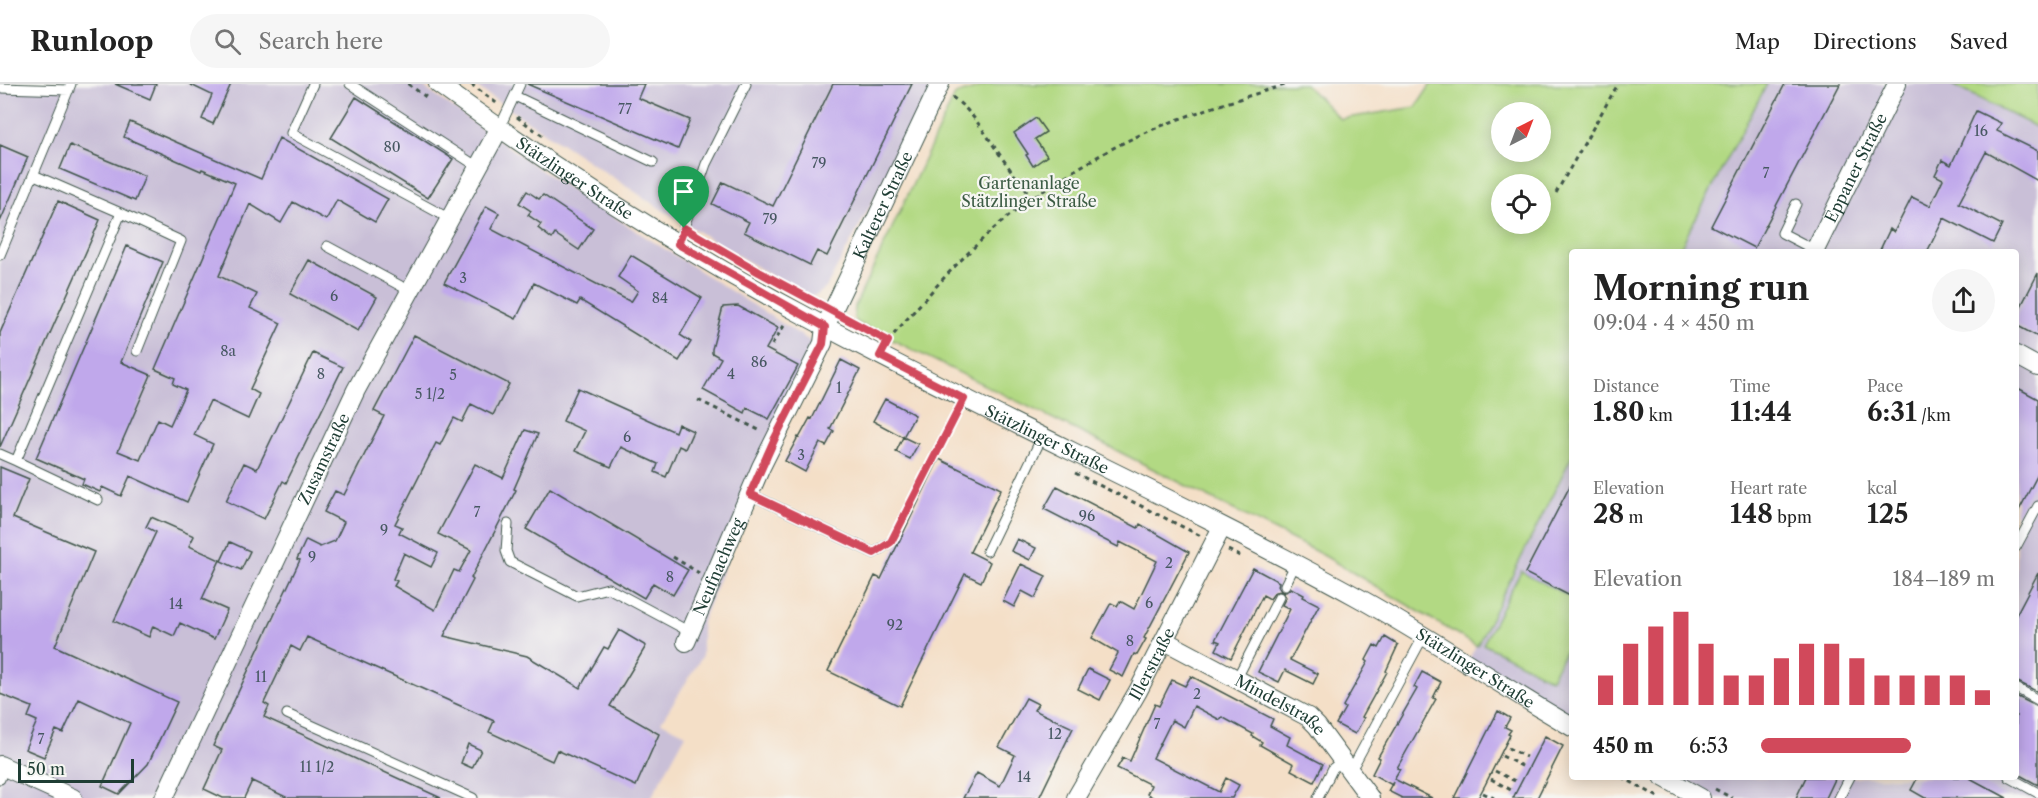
<!DOCTYPE html>
<meta charset="utf-8">
<style>
body{margin:0;font-family:"Libre Caslon Text",serif;background:#f6f6f6;color:#222;height:100vh;display:flex;flex-direction:column;font-size:22px;white-space:nowrap}
*{box-sizing:border-box;margin:0}
p{font-size:20px;color:#767676}
.icon{flex:none;width:33px;height:33px;fill:none;stroke:currentColor;stroke-width:2;stroke-linecap:round;stroke-linejoin:round}
.map{position:relative;flex:1;overflow:hidden}
.sheet{position:absolute;left:1569px;top:165px;width:450px;height:531px;display:flex;flex-direction:column;background:#fff;border-radius:6px;box-shadow:0 3px 15px #0003}
.sheet>*{flex:none}
.needle{width:39px;rotate:42deg}
.tools{position:absolute;left:1491px;top:18px;display:grid;gap:12px}
.tools a{display:grid;place-items:center;width:60px;height:60px;border-radius:50%;background:#fff;box-shadow:0 3px 15px #0003;font-size:30px}
.scale{position:absolute;left:18px;bottom:15px;width:116px;box-sizing:border-box;padding-left:6px;border:3px solid #1f3d34;border-top:0;font-size:16px;line-height:21px;white-space:nowrap;color:#1f3d34;-webkit-text-stroke:4px #f6f6f2;paint-order:stroke}
.pin{position:absolute;display:grid;place-items:center;width:51px;height:51px;color:#fff;margin:-62px -26px;border-radius:50% 50% 50% 0;rotate:-45deg;box-shadow:0 0 6px #0007}
.pin .icon{rotate:45deg}
.round{display:grid;place-items:center;flex:none;width:63px;height:63px;border-radius:32px;background:#f6f6f6}
.overview{display:flex;align-items:center;justify-content:space-between;height:102px;padding:0 24px}
h1{font-size:33px;font-weight:700;line-height:45px}
.stats{display:grid;grid-template-columns:repeat(3,1fr);gap:9px;height:102px;padding:6px 24px}
.stats div{display:grid;align-content:center}
.stats b{font-size:26px;font-weight:700}
.stats small{font-size:16px;font-weight:400}
.stats p{font-size:16px}
.chart{height:168px;padding:12px 24px}
.chart p{display:flex;justify-content:space-between}
.chart svg{width:100%;height:108px;margin-top:6px;stroke:#d1495b;stroke-width:6}
ul{padding:0 24px;list-style:none;font-size:20px}
li{display:grid;grid-template-columns:96px 72px 1fr;align-items:center;height:45px}
li i{height:15px;border-radius:8px;background:#d1495b}
header{display:flex;align-items:center;gap:36px;box-sizing:border-box;height:84px;padding:0 30px;background:#fff;border-bottom:2px solid #e0e0e0}
header strong{font-size:28px}
nav{display:flex;gap:33px;margin-inline-start:auto;font-size:21px}
.search{width:420px;height:54px;background:#f6f6f6;display:flex;align-items:center;gap:15px;box-sizing:border-box;padding:0 21px;border-radius:33px;color:#767676;font-size:22px}
.map>svg:first-child{display:block}
</style>
<header>
<strong>Runloop</strong>
<div class="search"><svg class="icon" aria-label="search" viewBox="0 0 24 24"><circle cx="10" cy="10" r="6"/><path d="M15 15l6 6"/></svg>Search here</div>
<nav><a>Map</a><a>Directions</a><a>Saved</a></nav>
</header>
<div class="map">
<svg width="2038" height="714" viewBox="0 0 2038 714">
<rect width="100%" height="100%" fill="#f6f6f2"/>
<filter id="ink" filterUnits="userSpaceOnUse"><feTurbulence type="fractalNoise" baseFrequency=".0167" numOctaves="2"/><feDisplacementMap in="SourceGraphic" scale="12" xChannelSelector="R" yChannelSelector="G"/><feConvolveMatrix kernelMatrix="1 2 1 2 8 2 1 2 1" color-interpolation-filters="sRGB"/></filter>
<filter id="wash" filterUnits="userSpaceOnUse"><feTurbulence type="fractalNoise" baseFrequency=".008" numOctaves="4" result="noise"/><feDisplacementMap in="SourceGraphic" scale="24" xChannelSelector="R" yChannelSelector="G"/><feGaussianBlur stdDeviation="1.35" result="paint"/><feColorMatrix in="noise" values="0 0 0 0 0 0 0 0 0 0 0 0 0 0 0 0 0 1.4 0 .05"/><feComposite in="paint" operator="in"/></filter>
<g filter="url(#wash)">
<rect width="100%" height="100%" fill="#f4dfc7"/>
<path fill="#c9bfd7" d="M0,0H419L545,89L813,259L702,538V573L661,638L686,650L651,714H0Z
M476,0H936L826,204L817,211L806,213L661,125L491,13L476,2Z
M1767,0H1951L2038,44V714H1701L1663,693H2016V168H1678Z
M1572,372V643L1467,579Z"/>
<path fill="#b2d983" stroke="#688b5c" stroke-width="1.5" fill-rule="evenodd" d="M990,0H1305L1340,35L1416,23L1431,0H1767L1678,168H1572V372L1477,562L1323,471L1088,352L858,239L854,234L855,222L955,11ZM1502,28H1540V68H1502ZM1502,100H1540V140H1502Z
M1951,0H2038V44Z
M1521,487L1572,514V554L1551,595L1483,560Z"/>
<g id="blocks">
<path fill="#c0a8eb" d="M115,0H156L150,15Z
M189,0H231L213,40L202,35L212,11Z
M527,0H644L638,14L690,36L678,65Z
M833,0H912L827,172L817,167L810,181L744,148L749,138L712,120L723,98L773,122Z
M1785,0H1840L1754,164L1711,142Z
M356,13L453,75L428,114L331,54Z
M1976,27L2001,39L1997,47L2038,67V97L1986,68L1959,119L2002,141L1993,159L1944,134L1927,168H1879L1890,145L1894,148L1912,113L1930,122L1943,95L1935,91L1942,76L1951,81Z
M1036,34L1046,48L1035,55L1047,72L1033,82L1026,71L1028,70L1014,49Z
M130,38L261,95L279,54L388,115L375,138L337,116L326,136L293,118L281,139L250,120L219,192L257,210L250,224L281,239L250,305L259,310L248,335L210,317L194,351L213,360L187,418L130,392L121,412L102,403L100,408L82,400L84,395L36,374L127,162L163,178L121,278L151,291L118,367L140,376L158,335L170,341L186,306L173,300L175,294L155,285L235,99L202,85L201,87L124,53Z
M0,61L28,73L0,138Z
M70,61L145,92L135,117L60,85Z
M527,107L539,115L543,111L593,145L579,166L555,150L552,155L538,144L541,140L528,131L531,127L519,119Z
M58,117L100,136L0,363V249Z
M486,122L499,129L491,145L631,218L638,207L618,193L631,171L702,214L680,251L691,258L679,277L580,216L577,221L534,199L516,235L444,199Z
M309,176L377,213L358,247L290,210Z
M2038,189V253L2016,241V232Z
M738,222L778,244L766,265L798,282L769,335L747,324L745,329L703,306L721,274L712,269V265L723,223Z
M414,251L509,300L493,331L471,320L462,338L454,334L440,361L436,359L395,440L402,443L399,449L438,469L431,483L404,469L393,495L397,497L394,502L435,526L454,486L459,488L471,466L438,450L475,380L503,394L525,346L538,350L514,405L516,406L471,494L473,496L444,552L527,572L580,604L604,563L608,565L619,546L646,562L610,622L659,650L636,702L557,666L552,677L489,648L494,637L307,553L300,567L291,562L264,619L269,622L264,633L441,714H288L252,697L244,714H223L204,705L222,666L213,662L300,476L297,475L306,456L320,463L335,457L344,438L324,428L335,407L344,411L384,332L374,327Z
M313,269L343,283L286,399L283,397L264,435L226,417L244,379L257,385Z
M841,276L860,286L830,345L834,347L826,362L820,359L805,388L785,377L798,353L799,354L810,334L812,335Z
M2016,303L2038,315V390L2016,432Z
M578,304L675,348L678,340L693,347L685,365L679,362L666,393L655,388L658,380L621,363L611,383L575,367L585,347L563,337Z
M885,315L915,331L903,353L873,337Z
M903,353L918,360L910,375L896,368Z
M939,375L1001,405L970,468L990,478L981,498L965,490L900,622L828,587L875,492L881,495Z
M0,383L29,395L13,434L94,468L55,562L177,618L148,680L119,710L102,702L130,639L79,615L63,649L56,646L44,673L25,665L37,637L28,633L32,623L0,610Z
M1572,398V513L1525,489Z
M1057,402L1138,444L1140,440L1189,468L1144,554L1146,555L1137,571L1134,570L1123,593L1109,586L1118,569L1092,554L1111,519L1117,522L1120,517L1134,525L1157,477L1120,458L1118,463L1044,425Z
M550,404L688,486L673,511L653,499L644,514L526,445Z
M151,433L194,452L189,462L220,476L202,515L227,526L214,555L180,539L174,552L153,542L149,553L114,537L156,448L146,443Z
M1017,455L1036,464L1030,476L1011,467Z
M230,458L250,467L241,486L221,477Z
M1021,480L1046,492L1035,514L1022,507L1014,523L1003,517Z
M1253,484L1279,498L1278,502L1281,507L1286,508L1291,504L1304,511L1303,513L1319,521L1290,576L1318,590L1313,600L1285,586L1279,598L1258,588L1290,525L1282,521L1286,513L1282,507L1275,508L1270,515L1263,511L1231,574L1216,566L1220,558L1215,556Z
M2038,489V608L2016,597V531Z
M1385,553L1398,561L1386,587L1387,588L1362,633L1364,634L1355,650L1336,640L1345,624L1343,622L1368,578L1366,576L1374,561L1379,564Z
M1088,585L1110,596L1100,616L1078,605Z
M1422,588L1441,598L1433,614L1436,615L1397,684L1400,685L1394,695L1432,714H1402L1388,707L1393,698L1392,701L1372,690L1380,674L1378,673L1417,605L1414,603Z
M1191,592L1273,635L1270,642L1290,653L1287,661L1323,680L1314,698L1291,686L1294,680L1260,661L1262,658L1252,652L1253,650L1222,633L1220,636L1194,622L1184,643L1172,636L1153,674L1219,708L1226,694L1239,701L1232,714H1154L1147,710L1151,701L1117,684L1123,674L1130,677L1155,620L1159,622L1172,596L1185,602Z
M2016,612L2038,623V701L2016,689Z
M1026,614L1038,620L1034,626L1073,644L1039,714H963L977,689L1000,702L1015,671L999,663Z
M1498,627L1510,634L1505,643L1511,646L1508,650L1510,651L1485,701L1478,714H1454Z
M1545,652L1563,662L1537,714H1513Z
M468,660L481,666L472,684L461,679Z
M1806,693H1836L1826,714H1796Z
M1918,693H1968L2007,714H1925L1911,706Z"/>
</g>
</g>
<g filter="url(#ink)">
<use href="#blocks" fill-opacity="0" stroke="#3f554a" stroke-width="1.5"/>
<g fill="none" stroke-linecap="round" stroke-linejoin="round">
<g stroke="#3f554a" stroke-width="11">
<path id="service" d="M313,0L291,49L450,135
M350,0L478,83
M0,4L69,6
M515,12L653,78
M499,45L520,0
M34,91L121,129
M1796,120L1782,149L1815,166
M678,160L706,80L746,0
M327,162L410,207
M0,171L71,0
M0,370L16,377L121,129L181,157L137,267
M16,377L98,416
M750,410L874,469L891,458
M508,440L506,467L510,478L577,512L608,504L690,548
M2016,463L2038,422
M987,467L1042,353
M1285,501L1295,481
M1237,594L1279,513
M2016,604L2038,616
M287,630L473,714
M1348,684L1355,679L1423,553
M2009,693L2038,709
M0,695L4,683
M1318,714L1333,684L1343,677
M1839,714L1850,693"/>
</g>
<g stroke="#3f554a" stroke-width="20">
<g id="minor">
<path id="s1" d="M438,0C553,84 673,161 798,228C982,328 1175,413 1359,514C1431,554 1500,601 1572,643"/>
<path id="s2" d="M1814,168L1897,0"/>
<path d="M2016,271L2038,283"/>
<path id="s3" d="M1165,557L1308,633L1317,642L1370,714"/>
<path id="s4" d="M686,558L761,383L823,259L825,243L940,0"/>
<path d="M0,681L73,714"/>
<path d="M1663,693L1701,714"/>
<path id="s5" d="M164,714L356,306L499,45"/>
<path id="s6" d="M1076,714L1138,607L1222,443"/>
</g>
</g>
<path stroke="#3f554a" stroke-width="3" stroke-dasharray="4.5 4.5" stroke-linecap="butt" d="M408,0L426,13
M471,0L499,21
M952,13C975,29 988,55 1005,78C1014,91 1024,103 1033,115
M517,33L543,52
M1556,109L1618,0
M888,257C920,220 952,183 988,150C1022,119 1064,92 1104,69C1161,37 1226,19 1288,0
M772,261L785,240
M698,316L761,347
M1075,389L1201,452
M896,448L957,328
M1228,466L1244,474
M673,473L699,489
M1508,664L1526,673
M1502,672L1524,683
M1495,687L1515,697
M1622,693L1660,714
M1491,695L1511,706
M1715,705L1732,714
M1483,709L1494,714"/>
<use href="#service" stroke="#fff" stroke-width="9"/>
<use href="#minor" stroke="#fff" stroke-width="18"/>
</g>
</g>
<g fill="none" stroke-linecap="round" stroke-linejoin="round" filter="url(#ink)">
<g stroke="#fff" stroke-width="12">
<path id="route" d="M684,144L759,188L888,257L880,272L964,315L891,458L874,469L750,410L775,354L823,260L825,243L678,160Z"/>
</g>
<use href="#route" stroke="#d1495b" stroke-width="8"/>
</g>
<g text-anchor="middle" dominant-baseline="central" stroke-width="4.5" stroke-linejoin="round" paint-order="stroke">
<g font-size="14" fill="#475862">
<text x="625" y="25">77</text>
<text x="1981" y="47">16</text>
<text x="392" y="63">80</text>
<text x="819" y="79">79</text>
<text x="1766" y="89">7</text>
<text x="770" y="135">79</text>
<text x="463" y="194">3</text>
<text x="334" y="212">6</text>
<text x="660" y="214">84</text>
<text x="228" y="267">8a</text>
<text x="759" y="278">86</text>
<text x="321" y="290">8</text>
<text x="731" y="290">4</text>
<text x="453" y="291">5</text>
<text x="839" y="304">1</text>
<text x="430" y="310">5 1/2</text>
<text x="627" y="353">6</text>
<text x="801" y="371">3</text>
<text x="477" y="428">7</text>
<text x="1087" y="432">96</text>
<text x="384" y="446">9</text>
<text x="312" y="473">9</text>
<text x="1169" y="479">2</text>
<text x="670" y="493">8</text>
<text x="1149" y="519">6</text>
<text x="176" y="520">14</text>
<text x="895" y="541">92</text>
<text x="1130" y="557">8</text>
<text x="261" y="593">11</text>
<text x="1197" y="610">2</text>
<text x="1157" y="640">7</text>
<text x="1055" y="650">12</text>
<text x="41" y="655">7</text>
<text x="317" y="683">11 1/2</text>
<text x="1024" y="693">14</text>
</g>
<g font-size="16" fill="#1f3d34" stroke="#f6f6f2">
<text stroke="none"><textPath href="#s2" startOffset="94">Eppaner Straße</textPath></text>
<text stroke="none"><textPath href="#s1" startOffset="166">Stätzlinger Straße</textPath></text>
<text stroke="none"><textPath href="#s4" startOffset="480">Kalterer Straße</textPath></text>
<text stroke="none"><textPath href="#s1" startOffset="706">Stätzlinger Straße</textPath></text>
<text stroke="none"><textPath href="#s5" startOffset="375">Zusamstraße</textPath></text>
<text stroke="none"><textPath href="#s4" startOffset="82">Neufnachweg</textPath></text>
<text stroke="none"><textPath href="#s6" startOffset="154">Illerstraße</textPath></text>
<text stroke="none"><textPath href="#s1" startOffset="1192">Stätzlinger Straße</textPath></text>
<text stroke="none"><textPath href="#s3" startOffset="132">Mindelstraße</textPath></text>
</g>
<g font-size="16" fill="#3c5c44" stroke="#f6f6f2">
<text x="1029" y="99">Gartenanlage<tspan x="1029" dy="18">Stätzlinger Straße</tspan></text>
</g>
</g>
</svg>
<div class="tools">
<a><svg class="needle" viewBox="-14 -14 28 28"><path d="M0-13l5 13h-10z" fill="#e53935"/><path d="M0 13l5-13h-10z" fill="#767676"/></svg></a>
<a><svg class="icon" aria-label="locate" viewBox="0 0 24 24"><circle cx="12" cy="12" r="6"/><path d="M12 2v4M12 18v4M2 12h4M18 12h4"/></svg></a>
</div>
<div class="scale">50 m</div>
<div class="pin" style="left:684px;top:144px;background:#1e9e55"><svg class="icon" aria-label="arrive" viewBox="0 0 24 24"><path d="M6 21V4h12l-3 4 3 4H6"/></svg></div>
<section class="sheet">
<div class="overview"><div><h1>Morning run</h1><p>09:04 · 4 × 450 m</p></div><a class="round"><svg class="icon" aria-label="share" viewBox="0 0 24 24"><path d="M12 15V3M7 8l5-5 5 5M5 13v7h14v-7"/></svg></a></div>
<div class="stats">
<div><p>Distance</p><b>1.80<small> km</small></b></div>
<div><p>Time</p><b>11:44</b></div>
<div><p>Pace</p><b>6:31<small> /km</small></b></div>
</div>
<div class="stats">
<div><p>Elevation</p><b>28<small> m</small></b></div>
<div><p>Heart rate</p><b>148<small> bpm</small></b></div>
<div><p>kcal</p><b>125</b></div>
</div>
<div class="chart"><p><span>Elevation</span>184–189 m</p>
<svg viewBox="0 0 160 44" preserveAspectRatio="none"><path d="M5 44V32M15 44V19M25 44V12M35 44V6M45 44V19M55 44V32M65 44V32M75 44V25M85 44V19M95 44V19M105 44V25M115 44V32M125 44V32M135 44V32M145 44V32M155 44V38"/></svg>
</div>
<ul>
<li><b>450 m</b>6:53<i style="width:64%"></i></li>
</ul>
</section>
</div>
